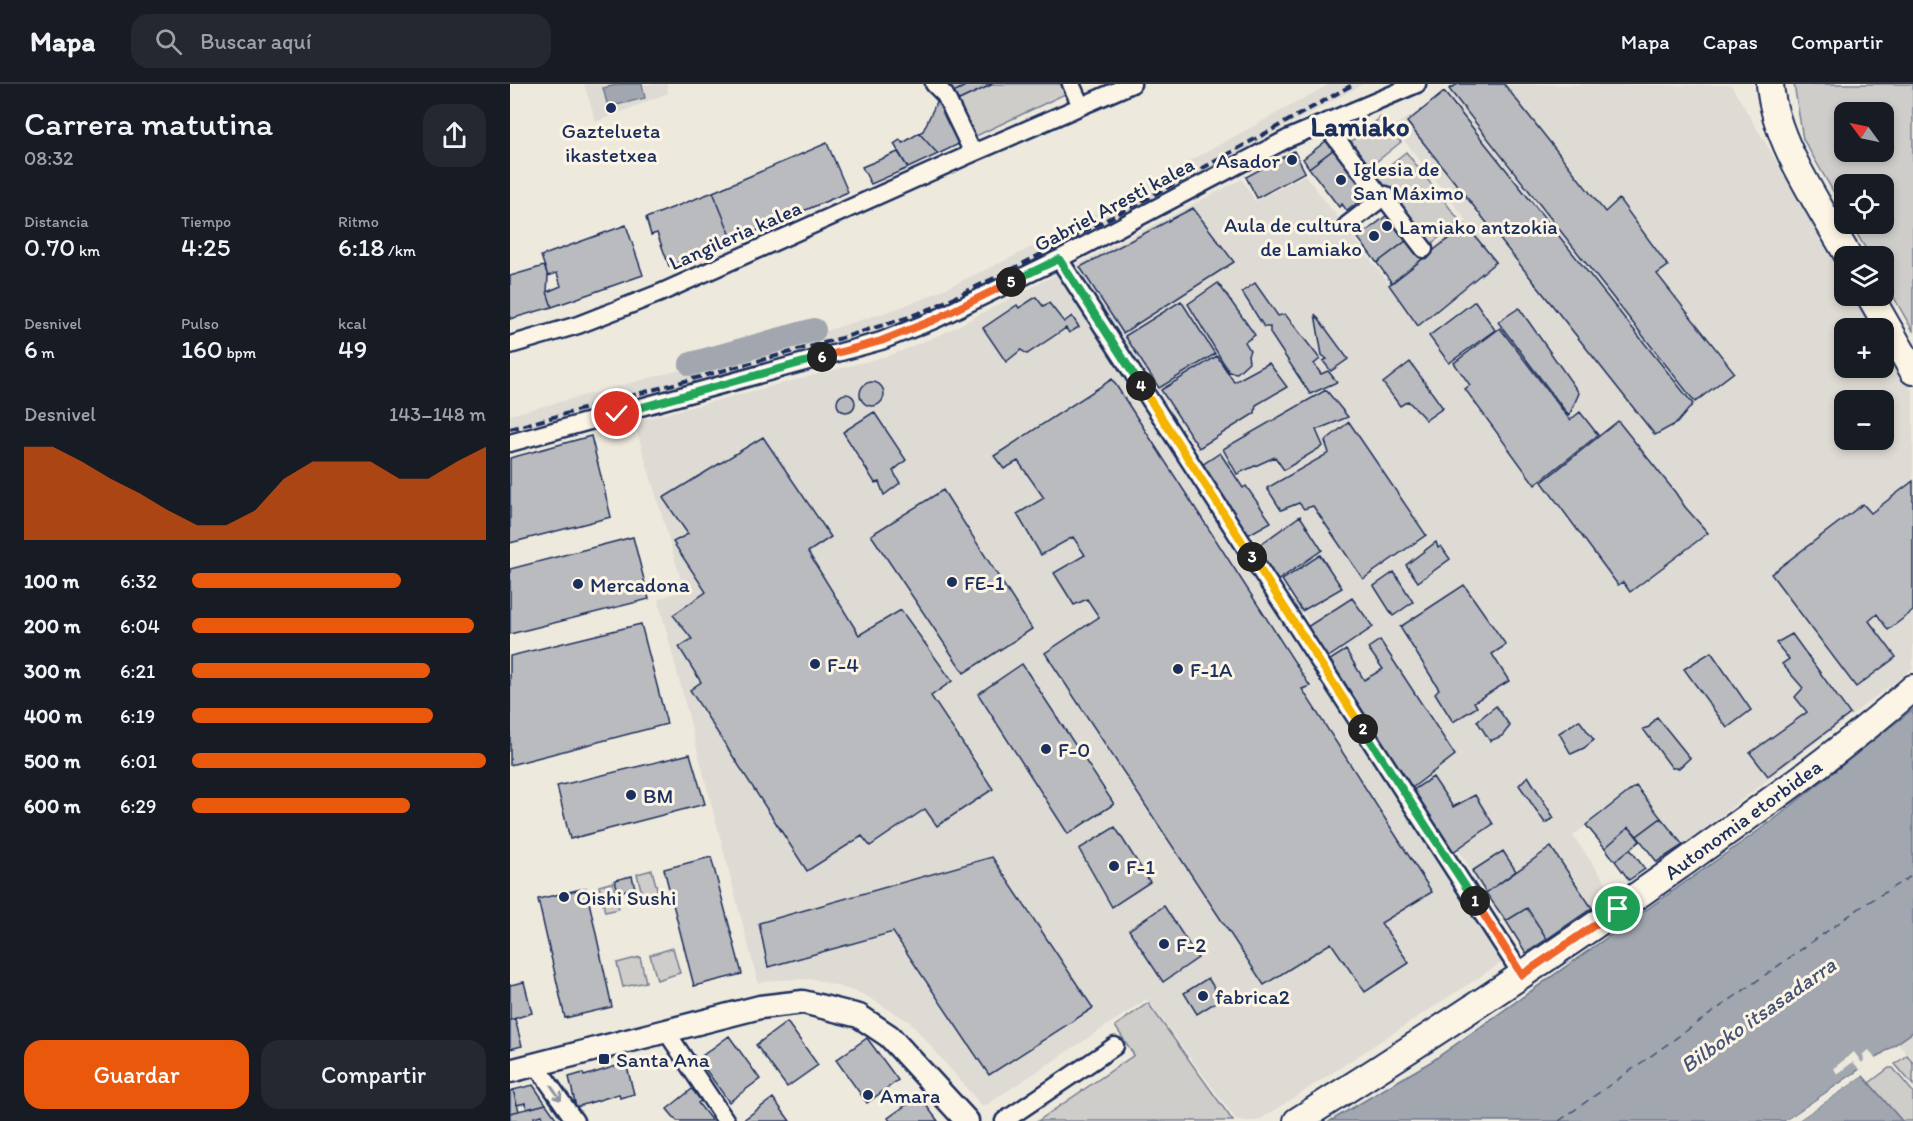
<!DOCTYPE html>
<html lang="es">
<meta charset="utf-8">
<style>
body{margin:0;font-family:Itim,sans-serif;background:#242831;color:#f1f3f6;height:100vh;display:flex;flex-direction:column;font-size:22px;white-space:nowrap}
*{box-sizing:border-box;margin:0}
p{font-size:20px;color:#9ea1a6}
.icon{flex:none;width:33px;height:33px;fill:none;stroke:currentColor;stroke-width:2;stroke-linecap:round;stroke-linejoin:round}
.map{position:relative;flex:1;overflow:hidden}
.side{display:flex;flex-direction:column;background:#171b24;width:510px}
.side>*{flex:none}
.needle{width:39px;rotate:303deg}
.controls{position:absolute;left:1324px;top:18px;display:grid;gap:12px}
.controls a{display:grid;place-items:center;width:60px;height:60px;border-radius:12px;background:#171b24;box-shadow:0 3px 9px #0003;font-size:30px}
.pin{position:absolute;display:grid;place-items:center;width:51px;height:51px;color:#fff;margin:-26px;border:3px solid #fff;border-radius:50%;box-shadow:0 2px 6px #0007}
.km{position:absolute;width:30px;height:30px;margin:-15px;border-radius:50%;background:#222;color:#fff;font-size:16px;line-height:30px;text-align:center}
.round{display:grid;place-items:center;flex:none;width:63px;height:63px;border-radius:18px;background:#242831}
.headline{display:flex;align-items:center;justify-content:space-between;height:102px;padding:0 24px}
h1{font-size:33px;font-weight:600;line-height:45px}
.metrics{display:grid;grid-template-columns:repeat(3,1fr);gap:9px;height:102px;padding:6px 24px}
.metrics div{display:grid;align-content:center}
.metrics b{font-size:26px;font-weight:600}
.metrics small{font-size:16px;font-weight:400}
.metrics p{font-size:16px}
.chart{height:168px;padding:12px 24px}
.chart p{display:flex;justify-content:space-between}
.chart svg{width:100%;height:108px;margin-top:6px;fill:#ea580c;opacity:.7}
.cta{display:flex;gap:12px;margin-top:auto;padding:12px 24px}
.cta a{flex:1;height:69px;border-radius:18px;background:#ea580c;color:#fff;font-size:24px;font-weight:600;line-height:69px;text-align:center}
.cta a+a{background:#242831;color:#f1f3f6}
ul{padding:0 24px;list-style:none;font-size:20px}
li{display:grid;grid-template-columns:96px 72px 1fr;align-items:center;height:45px}
li i{height:15px;border-radius:8px;background:#ea580c}
header{display:flex;align-items:center;gap:36px;box-sizing:border-box;height:84px;padding:0 30px;background:#171b24;border-bottom:2px solid #363941}
header strong{font-size:28px}
nav{display:flex;gap:33px;margin-inline-start:auto;font-size:21px}
.search{width:420px;height:54px;background:#242831;display:flex;align-items:center;gap:15px;box-sizing:border-box;padding:0 21px;border-radius:18px;color:#9ea1a6;font-size:22px}
main{display:flex;flex:1;min-height:0}
.map>svg:first-child{display:block}
</style>
<header>
<strong>Mapa</strong>
<div class="search"><svg class="icon" aria-label="search" viewBox="0 0 24 24"><circle cx="10" cy="10" r="6"/><path d="M15 15l6 6"/></svg>Buscar aquí</div>
<nav><a>Mapa</a><a>Capas</a><a>Compartir</a></nav>
</header>
<main>
<section class="side">
<div class="headline"><div><h1>Carrera matutina</h1><p>08:32</p></div><a class="round"><svg class="icon" aria-label="share" viewBox="0 0 24 24"><path d="M12 15V3M7 8l5-5 5 5M5 13v7h14v-7"/></svg></a></div>
<div class="metrics">
<div><p>Distancia</p><b>0.70<small> km</small></b></div>
<div><p>Tiempo</p><b>4:25</b></div>
<div><p>Ritmo</p><b>6:18<small> /km</small></b></div>
</div>
<div class="metrics">
<div><p>Desnivel</p><b>6<small> m</small></b></div>
<div><p>Pulso</p><b>160<small> bpm</small></b></div>
<div><p>kcal</p><b>49</b></div>
</div>
<div class="chart"><p><span>Desnivel</span>143–148 m</p>
<svg viewBox="0 0 160 44" preserveAspectRatio="none"><path d="M0 44V6L10 6L20 12L30 19L40 25L50 32L60 38L70 38L80 32L90 19L100 12L110 12L120 12L130 19L140 19L150 12L160 6V44z"/></svg>
</div>
<ul>
<li><b>100 m</b>6:32<i style="width:71%"></i></li>
<li><b>200 m</b>6:04<i style="width:96%"></i></li>
<li><b>300 m</b>6:21<i style="width:81%"></i></li>
<li><b>400 m</b>6:19<i style="width:82%"></i></li>
<li><b>500 m</b>6:01<i style="width:100%"></i></li>
<li><b>600 m</b>6:29<i style="width:74%"></i></li>
</ul>
<div class="cta"><a>Guardar</a><a>Compartir</a></div>
</section>
<div class="map">
<svg width="1403" height="1037" viewBox="0 0 1403 1037">
<rect width="100%" height="100%" fill="#eee9dd"/>
<filter id="ink" filterUnits="userSpaceOnUse"><feTurbulence type="fractalNoise" baseFrequency=".0167" numOctaves="2"/><feDisplacementMap in="SourceGraphic" scale="12" xChannelSelector="R" yChannelSelector="G"/><feConvolveMatrix kernelMatrix="1 2 1 2 8 2 1 2 1" color-interpolation-filters="sRGB"/></filter>
<g filter="url(#ink)">
<path fill="#dedbd4" fill-rule="evenodd" d="M74,0H157L158,9L86,38Z
M820,0H853L575,153L422,229L335,257L0,349V331L309,249L386,225L415,214L496,176L551,148Z
M956,0L1221,1L1335,193V212H1346L1365,244H1335V284H1374V259L1403,308V584L1173,761L1126,702L1063,752L1104,810L1082,824L1041,763L1006,787L992,768L962,787L566,181L732,95L745,117L795,91L878,198L957,137L883,42ZM1335,316H1374V356H1335Z
M547,190L991,879L748,1037H727L637,915L473,1023L400,938L353,910L304,895L268,896L248,899L148,515L174,506L124,338L381,271L434,249Z
M1403,948V979L1387,958Z"/>
<path fill="#cfcdca" stroke="#757e94" stroke-width="1.5" fill-rule="evenodd" d="M483,0H568L570,3L449,60L428,15L442,9L449,16Z
M1284,0H1403V247L1374,196V172H1360L1341,140H1374V100H1335V128L1293,55ZM1335,28H1374V68H1335Z
M871,33L891,58L856,86L837,61Z
M896,68L950,137L917,163L863,94Z
M142,786L149,813L134,817L127,790Z
M103,798L109,825L95,828L89,802Z
M163,864L170,889L147,896L140,871Z
M130,873L136,898L113,903L107,879Z
M638,919L723,1037H528L624,971L605,942Z
M1397,971L1403,979V1001L1385,980Z
M1379,984H1383L1403,1008V1037H1392L1359,999Z"/>
<path fill="#a2a7af" stroke="#6c778f" stroke-width="1.5" d="M111,0H132L135,14L98,23L93,4Z
M1403,625V948L1275,1037H820L922,977L1262,737Z
M1353,992L1392,1037H1287Z"/>
<path fill="#eee9dd" d="M1359,966L1366,976L1350,986L1352,989L1281,1037H1275L1350,986L1343,978L1327,990L1324,984L1344,968L1352,979L1354,976L1353,970Z
M1352,989L1353,992L1287,1037H1284Z"/>
<g fill="none" stroke-linecap="round" stroke-linejoin="round">
<path stroke="#a2a7af" stroke-width="24" d="M181,280L304,246"/>
<path stroke="#445376" stroke-width="1.5" stroke-dasharray="8 6" stroke-linecap="butt" d="M1049,1037L1354,821L1403,791"/>
</g>
<path fill="#babbbe" stroke="#1b2f5e" stroke-width="1.5" d="M433,0H459L442,9Z
M459,0H483L449,16L442,9Z
M948,0H994L1095,128L1109,115L1158,182L1147,190L1224,288L1185,318L939,5Z
M934,8L1183,320L1167,339L1145,351L897,38Z
M428,15L449,60L428,70L409,49L413,47Z
M409,49L428,70L398,84L384,60L390,56L393,59Z
M821,53L828,62L799,84L793,75Z
M317,59L338,108L223,157L203,108Z
M828,62L862,107L837,127L832,120L829,123L799,84Z
M784,67L795,88L747,114L736,93Z
M388,68L398,84L361,100L352,83Z
M203,108L223,157L159,182L147,149L141,151L136,134Z
M683,124L724,178L613,249L570,183Z
M881,128L901,153L867,179L848,154Z
M116,141L133,191L42,223L37,208L51,202L47,189L38,192L31,172Z
M956,141L986,178L908,242L879,201Z
M901,153L915,173L882,199L867,179Z
M34,182L38,192L37,208L42,223L0,235V192Z
M708,199L745,251L735,258L740,266L738,271L739,278L727,289L719,288L678,220Z
M745,199L768,232L775,230L810,275L804,280L811,290L818,287L827,298L800,310L760,249V243H754L732,208Z
M526,213L533,222L539,219L554,238L562,232L569,243L559,249L556,244L517,270L511,266L496,278L473,244L507,221L509,224Z
M671,217L705,270L649,304L615,252Z
M965,217L985,246L939,279L919,252Z
M1009,224L1069,309L1059,332L988,238Z
M805,230L838,275L821,287L813,277L817,275L812,271Z
M990,244L1060,336L1070,328L1088,351L1025,401L955,305L960,301L944,279Z
M707,272L724,298L759,279L777,303L746,321L745,329L689,364L651,306Z
M900,278L933,324L916,336L898,317L890,322L873,299Z
M602,295L800,602L792,605L922,808L871,839L899,879L855,908L821,859L754,901L535,569L589,533L577,515L564,521L544,489L575,471L563,453L531,471L507,430L534,414L508,377L494,385L484,372Z
M350 310a12 12 0 1 1 24 0a12 12 0 1 1-24 0Z
M816,306L838,333L806,346L813,362L774,386L765,373L727,390L713,365Z
M327 319a9 9 0 1 1 18 0a9 9 0 1 1-18 0Z
M364,328L396,376L383,387L390,399L374,411L369,398L365,399L333,348Z
M1108,337L1165,408L1175,423L1198,449L1120,508L1113,498L1108,501L1032,398Z
M839,338L916,451L853,495L803,422L794,425L789,419L771,426L757,404L819,369L815,357Z
M81,352L101,433L0,459V374Z
M253,353L321,453L298,468L349,551L391,526L442,597L421,612L483,705L427,742L415,725L360,762L352,752L297,787L180,606L191,598L169,563L182,555L163,531L196,508L163,458L178,450L153,414Z
M710,369L733,404L736,402L761,438L736,452L692,381Z
M1403,397V527L1378,546L1367,530L1359,537L1386,573L1346,603L1261,490L1353,420L1361,429Z
M433,406L522,545L454,589L361,451Z
M790,432L812,466L767,497L744,465Z
M123,453L139,515L0,550V485Z
M926,458L928,464L931,462L940,475L908,498L896,481Z
M810,471L832,504L792,527L772,496Z
M884,488L903,518L883,532L864,502Z
M954,501L996,561L982,570L999,597L964,618L967,623L943,638L925,609L929,605L890,543Z
M842,514L863,543L817,574L797,543Z
M131,540L157,640L0,681V572Z
M1282,550L1340,630L1258,692L1240,669L1297,628L1285,613L1293,604L1272,580L1279,575L1266,559Z
M870,556L945,671L902,704L820,576L836,566L854,596L873,585L858,564Z
M1201,568L1241,626L1217,644L1174,585Z
M512,580L604,720L558,750L468,610Z
M986,622L1000,642L992,652L980,657L967,637Z
M1147,633L1180,674L1169,684H1162L1133,645L1139,643Z
M1069,636L1084,656L1074,664L1061,670L1049,649Z
M180,670L195,720L60,755L47,702Z
M1018,692L1044,734L1035,739L1009,701Z
M923,693L943,723L965,711L983,740L943,768L900,708Z
M1126,702L1151,734L1127,752L1119,743L1095,764L1076,741Z
M1151,734L1173,761L1147,778L1127,752Z
M605,743L640,798L602,823L569,765Z
M1119,743L1130,757L1105,777L1095,764Z
M1041,763L1082,824L1037,855L1017,824L996,837L976,809Z
M1120,765L1135,785L1119,796L1105,777Z
M993,767L1006,787L976,809L962,787Z
M201,773L232,890L184,902L154,785Z
M482,773L583,924L479,991L383,848L258,883L249,839Z
M122,792L125,804L108,808L105,796Z
M76,804L102,923L55,934L28,815Z
M654,822L688,874L653,898L619,846Z
M1017,824L1037,855L1016,869L996,837Z
M698,894L711,915L687,930L674,909Z
M14,898L22,929L0,936V901Z
M5,935L12,962L0,965V936Z
M277,938L308,981L277,1003L246,961Z
M219,952L250,995L219,1018L188,975Z
M357,954L388,996L357,1019L326,976Z
M116,979L124,1010L110,1014L109,1010L66,1023L59,993L73,989L74,992Z
M23,1001L36,1020L17,1025L15,1019L7,1021L3,1006Z
M182,1005L191,1017L188,1019L202,1037H167L157,1025Z
M3,1006L9,1027L0,1029V1007Z
M409,1012L428,1037H380L378,1034Z
M263,1014L280,1037H232Z
M36,1020L48,1037H34L32,1031L24,1033L25,1037H0V1029Z"/>
<g fill="none" stroke-linecap="round" stroke-linejoin="round">
<g stroke="#1b2f5e" stroke-width="21">
<path id="street" d="M424,0L435,11L463,69
M561,0L571,22
M815,40L872,114
M874,113L914,165
M837,141L876,111
M549,175L1012,891
M0,261L68,241L150,209L463,69L622,0
M0,359L371,257L424,236L549,175L779,54L907,0
M156,947L216,1037
M26,981L65,1037
M494,1037L605,962"/>
</g>
<g stroke="#1b2f5e" stroke-width="27">
<path id="secondary" d="M0,987L250,923L293,918L349,932L379,952L457,1037"/>
</g>
<g stroke="#1b2f5e" stroke-width="30">
<path id="primary" d="M1260,0C1264,57 1310,122 1338,172
M1360,212L1403,287
M787,1037C916,956 1044,871 1168,783C1248,726 1329,669 1403,604"/>
</g>
<use href="#street" stroke="#fcf5e5" stroke-width="16"/>
<use href="#secondary" stroke="#fcf5e5" stroke-width="22"/>
<use href="#primary" stroke="#fcf5e5" stroke-width="26"/>
<path stroke="#1b2f5e" stroke-width="4" stroke-dasharray="9 4.5" stroke-linecap="butt" d="M0,345L328,255L396,234L422,224L497,188L657,104L844,0"/>
</g>
<defs><path id="oneway-shaft" d="M-6 0H5M1.5-3L5.5 0L1.5 3" fill="none" stroke-width="1.6" stroke-linecap="round" stroke-linejoin="round" transform="scale(1.5)"/></defs>
<use stroke="#8c92a2" href="#oneway-shaft" transform="translate(46 1009) rotate(55)"/>
</g>
<g fill="none" stroke-linecap="round" stroke-linejoin="round" filter="url(#ink)">
<g stroke="#fff" stroke-width="12">
<path id="split-1" d="M965,817L1012,891L1108,825"/>
</g>
<g stroke="#fff" stroke-width="12">
<path id="split-2" d="M853,645L965,817"/>
</g>
<g stroke="#fff" stroke-width="12">
<path id="split-3" d="M742,473L853,645"/>
</g>
<g stroke="#fff" stroke-width="12">
<path id="split-4" d="M631,302L742,473"/>
</g>
<g stroke="#fff" stroke-width="12">
<path id="split-5" d="M501,198L549,175L631,302"/>
</g>
<g stroke="#fff" stroke-width="12">
<path id="split-6" d="M312,273L371,257L424,236L501,198"/>
</g>
<g stroke="#fff" stroke-width="12">
<path id="split-7" d="M107,330L312,273"/>
</g>
<use href="#split-1" stroke="#f0652b" stroke-width="8"/>
<use href="#split-2" stroke="#22a559" stroke-width="8"/>
<use href="#split-3" stroke="#f5b400" stroke-width="8"/>
<use href="#split-4" stroke="#f5b400" stroke-width="8"/>
<use href="#split-5" stroke="#22a559" stroke-width="8"/>
<use href="#split-6" stroke="#f0652b" stroke-width="8"/>
<use href="#split-7" stroke="#22a559" stroke-width="8"/>
</g>
<g fill="#1b2f5e" stroke="#fcf5e5" stroke-width="2">
<circle cx="101" cy="24" r="6"/>
<circle cx="782" cy="76" r="6"/>
<circle cx="831" cy="96" r="6"/>
<circle cx="877" cy="142" r="6"/>
<circle cx="864" cy="152" r="6"/>
<circle cx="442" cy="498" r="6"/>
<circle cx="68" cy="500" r="6"/>
<circle cx="305" cy="580" r="6"/>
<circle cx="668" cy="585" r="6"/>
<circle cx="536" cy="665" r="6"/>
<circle cx="121" cy="711" r="6"/>
<circle cx="604" cy="782" r="6"/>
<circle cx="54" cy="813" r="6"/>
<circle cx="654" cy="860" r="6"/>
<circle cx="693" cy="912" r="6"/>
<rect x="88" y="969" width="12" height="12" rx="3"/>
<circle cx="358" cy="1011" r="6"/>
</g>
<g text-anchor="middle" dominant-baseline="central" stroke-width="6" stroke-linejoin="round" paint-order="stroke">
<g font-size="21" fill="#1b2f5e" stroke="#fcf5e5" text-anchor="start">
<text x="101" y="46" text-anchor="middle">Gaztelueta<tspan x="101" dy="24">ikastetxea</tspan></text>
<text x="770" y="76" text-anchor="end">Asador</text>
<text x="843" y="84">Iglesia de<tspan x="843" dy="24">San Máximo</tspan></text>
<text x="852" y="140" text-anchor="end">Aula de cultura<tspan x="852" dy="24">de Lamiako</tspan></text>
<text x="889" y="142">Lamiako antzokia</text>
<text x="454" y="498">FE-1</text>
<text x="80" y="500">Mercadona</text>
<text x="317" y="580">F-4</text>
<text x="680" y="585">F-1A</text>
<text x="548" y="665">F-0</text>
<text x="133" y="711">BM</text>
<text x="616" y="782">F-1</text>
<text x="66" y="813">Oishi Sushi</text>
<text x="666" y="860">F-2</text>
<text x="705" y="912">fabrica2</text>
<text x="106" y="975">Santa Ana</text>
<text x="370" y="1011">Amara</text>
</g>
<g font-size="21" fill="#1b2f5e" stroke="#fcf5e5">
<text transform="translate(604 120) rotate(-28)">Gabriel Aresti kalea</text>
<text transform="translate(225 151) rotate(-24)">Langileria kalea</text>
<text transform="translate(1233 735) rotate(-36)">Autonomia etorbidea</text>
</g>
<g font-size="22" font-style="italic" fill="#445376" stroke="#fcf5e5">
<text transform="translate(1248 931) rotate(-35)">Bilboko itsasadarra</text>
</g>
<g font-size="27" font-weight="bold" fill="#1b2f5e" stroke="#fcf5e5">
<text x="850" y="42">Lamiako</text>
</g>
</g>
</svg>
<div class="controls">
<a><svg class="needle" viewBox="-14 -14 28 28"><path d="M0-13l5 13h-10z" fill="#e53935"/><path d="M0 13l5-13h-10z" fill="#9ea1a6"/></svg></a>
<a><svg class="icon" aria-label="locate" viewBox="0 0 24 24"><circle cx="12" cy="12" r="6"/><path d="M12 2v4M12 18v4M2 12h4M18 12h4"/></svg></a>
<a><svg class="icon" aria-label="layers" viewBox="0 0 24 24"><path d="M12 4l9 5-9 5-9-5zM3 14l9 5 9-5"/></svg></a>
<a>+</a>
<a>−</a>
</div>
<div class="pin" style="left:1108px;top:825px;background:#1e9e55"><svg class="icon" aria-label="arrive" viewBox="0 0 24 24"><path d="M6 21V4h12l-3 4 3 4H6"/></svg></div>
<div class="pin" style="left:107px;top:330px;background:#d93025"><svg class="icon" aria-label="check" viewBox="0 0 24 24"><path d="M5 12l5 5 9-10"/></svg></div>
<b class="km" style="left:965px;top:817px">1</b>
<b class="km" style="left:853px;top:645px">2</b>
<b class="km" style="left:742px;top:473px">3</b>
<b class="km" style="left:631px;top:302px">4</b>
<b class="km" style="left:501px;top:198px">5</b>
<b class="km" style="left:312px;top:273px">6</b>
</div>
</main>
